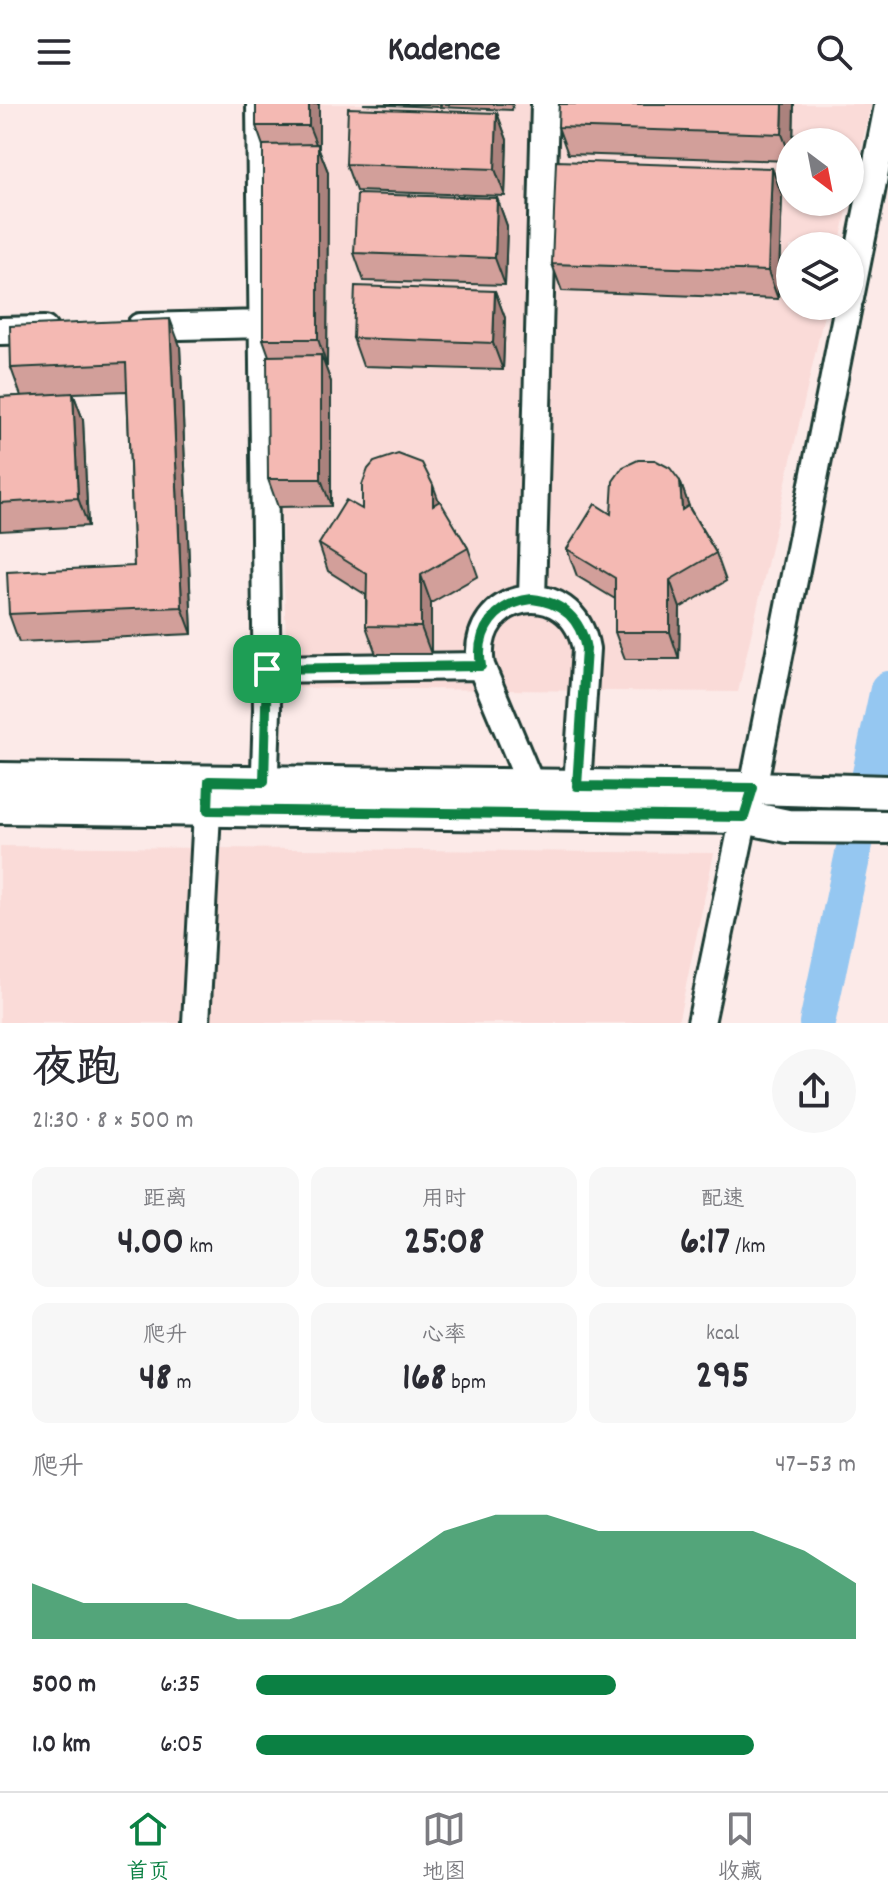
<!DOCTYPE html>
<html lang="zh">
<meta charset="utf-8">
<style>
body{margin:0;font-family:Dekko,"LXGW WenKai TC",sans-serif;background:#f7f7f7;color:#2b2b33;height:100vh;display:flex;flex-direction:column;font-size:30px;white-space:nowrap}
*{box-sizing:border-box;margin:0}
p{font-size:26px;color:#7c7c81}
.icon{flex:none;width:44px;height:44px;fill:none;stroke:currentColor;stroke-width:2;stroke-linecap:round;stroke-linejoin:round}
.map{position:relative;height:919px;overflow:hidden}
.details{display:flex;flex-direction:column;background:#fff;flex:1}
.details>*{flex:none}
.needle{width:52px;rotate:148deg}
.fabs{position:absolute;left:776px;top:24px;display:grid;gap:16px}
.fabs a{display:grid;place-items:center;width:88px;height:88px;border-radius:50%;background:#fff;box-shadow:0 2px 6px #0004;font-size:40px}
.pin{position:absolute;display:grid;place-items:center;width:68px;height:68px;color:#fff;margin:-34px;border-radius:16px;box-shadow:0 4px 12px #0006}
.round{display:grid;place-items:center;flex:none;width:84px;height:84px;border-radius:42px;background:#f7f7f7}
.overview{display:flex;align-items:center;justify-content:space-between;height:136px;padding:0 32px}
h1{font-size:44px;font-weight:800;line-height:60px}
.metrics{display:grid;grid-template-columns:repeat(3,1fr);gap:12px;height:136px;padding:8px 32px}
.metrics div{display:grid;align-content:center;border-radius:16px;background:#f7f7f7;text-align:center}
.metrics b{font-size:40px;font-weight:800}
.metrics small{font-size:22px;font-weight:400}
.metrics p{font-size:22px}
.chart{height:224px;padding:16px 32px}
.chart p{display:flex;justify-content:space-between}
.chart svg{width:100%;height:144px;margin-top:8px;fill:#0b8043;opacity:.7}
ul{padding:0 32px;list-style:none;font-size:26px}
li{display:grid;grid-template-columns:128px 96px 1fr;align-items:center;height:60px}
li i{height:20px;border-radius:10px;background:#0b8043}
header{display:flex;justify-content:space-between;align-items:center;height:104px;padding:0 32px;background:#fff;font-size:36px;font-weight:800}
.tab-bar{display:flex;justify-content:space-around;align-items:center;height:112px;border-top:2px solid #e1e1e2;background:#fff;font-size:22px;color:#7c7c81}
.tab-bar a{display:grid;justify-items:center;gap:4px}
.tab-bar .selected{color:#0b8043}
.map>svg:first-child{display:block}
</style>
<header><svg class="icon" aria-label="menu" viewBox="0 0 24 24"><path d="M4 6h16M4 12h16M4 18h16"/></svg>Kadence<svg class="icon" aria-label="search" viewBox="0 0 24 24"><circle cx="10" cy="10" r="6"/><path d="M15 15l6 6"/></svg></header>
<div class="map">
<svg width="888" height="919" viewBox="0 0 888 919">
<rect width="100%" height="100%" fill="#fceae8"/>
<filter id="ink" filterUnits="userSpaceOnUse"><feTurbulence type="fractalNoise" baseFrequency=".0125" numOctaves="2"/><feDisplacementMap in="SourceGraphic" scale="16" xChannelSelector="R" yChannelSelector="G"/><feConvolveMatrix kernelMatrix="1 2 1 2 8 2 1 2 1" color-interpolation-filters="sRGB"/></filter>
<g filter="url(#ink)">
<path fill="#fadbd8" d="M265,0H871L850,94V38H790V98H849L839,142H790V202H826L738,588L288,584Z
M0,742L714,749L678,919H0Z"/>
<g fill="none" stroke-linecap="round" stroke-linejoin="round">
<path stroke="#95c7f1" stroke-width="36" d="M817,919L888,585"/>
<g stroke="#1f3d34" stroke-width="32">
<path id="minor" d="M260,0L267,606L264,696
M850,194L888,2
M140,223L263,220
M0,227L44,226
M532,495L545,0
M267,565L481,562
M531,681L481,562C468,485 573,468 586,545L577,682
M196,919L208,689
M701,919L744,713L753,684L848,202"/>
</g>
<g stroke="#1f3d34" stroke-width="38">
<path id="major" d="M0,675L753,684L888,688
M0,703L744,713L787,722L888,723"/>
</g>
<use href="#minor" stroke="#fff" stroke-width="26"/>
<use href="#major" stroke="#fff" stroke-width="32"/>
</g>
<path fill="#d29f9a" stroke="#1f3d34" stroke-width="2" d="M256,0H319V45L328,68L327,262H325L331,278V402L278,403L268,375L269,252L263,235V42L256,22Z
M363,0H513L512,6Z
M794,0L793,38H790V57L568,50L558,23Z
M497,9L507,36L505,92L356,87L346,60Z
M772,64L782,91L778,195L562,187L552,160Z
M497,94L507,122L505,181L364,177L354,149Z
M495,187L505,214L503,266L363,262L353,234Z
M180,242L192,530L19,538L9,510L134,462L127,287L73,289L83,316L88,422L0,427V293L21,292L11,264Z
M680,377L689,403L716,449L726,477L680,504L679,555H625L615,528V495L577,472L567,445L611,410Z
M439,398L468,444L478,472L431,499V550H376L366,522V491L328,467L319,440Z"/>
<path fill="#ab827d" stroke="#1f3d34" stroke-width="2" d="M309,0H319V45L328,68L327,262L318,235V45L309,22Z
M783,0H794L793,38H790V51L782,30Z
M497,9L507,36L505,92L495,65Z
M772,64L782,91L778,195L768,167Z
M497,94L507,122L505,181L495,154Z
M495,187L505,214L503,266L493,239Z
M170,215L180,242L192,530L182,503Z
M321,251L331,278V402L321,375Z
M73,289L83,316L88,422L78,394Z
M680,377L690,405L682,406Z
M433,381L443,408L433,401Z
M421,471L431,499V550L421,523Z
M670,476L680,504L679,555L670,528Z"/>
<path fill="#f4b9b3" stroke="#1f3d34" stroke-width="2" d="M256,0H309V22H256Z
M559,0H783L782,30L558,23Z
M348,4L497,9L495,65L346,60Z
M318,40V235H263V41Z
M556,57L772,64L768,167L552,160Z
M357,90L497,94L495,154L354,149Z
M355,182L495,187L493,239L353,234Z
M170,215L182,503L9,510L7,468L134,462L126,259L11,264L10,222Z
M321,251V375H268L267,252Z
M73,289L78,394L0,399V293Z
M398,350L422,359L433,381V401L440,397L468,444L421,471V523L366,522L367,470L319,440L346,396L362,405V381L368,365L374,358Z
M638,356H655L670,364L680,377L682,406L688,402L716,449L670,476V528H615V474L567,445L595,400L611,410L613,377L623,363Z"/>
</g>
<g fill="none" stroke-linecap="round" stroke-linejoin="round" filter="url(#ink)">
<g stroke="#fff" stroke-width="16">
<path id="route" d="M532,495C562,498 581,515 586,545L577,682L753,684L744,713L208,706L209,677L264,678L267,565L481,562C475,526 496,499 532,495Z"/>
</g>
<use href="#route" stroke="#0b8043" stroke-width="10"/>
</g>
</svg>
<div class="fabs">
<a><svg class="needle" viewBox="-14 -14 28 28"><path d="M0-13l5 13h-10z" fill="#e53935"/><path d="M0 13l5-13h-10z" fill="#7c7c81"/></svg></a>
<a><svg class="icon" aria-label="layers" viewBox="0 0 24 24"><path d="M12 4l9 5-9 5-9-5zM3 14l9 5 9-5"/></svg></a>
</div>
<div class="pin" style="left:267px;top:565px;background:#1e9e55"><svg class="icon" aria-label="arrive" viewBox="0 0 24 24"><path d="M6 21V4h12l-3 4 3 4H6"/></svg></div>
</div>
<section class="details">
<div class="overview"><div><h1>夜跑</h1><p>21:30 · 8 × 500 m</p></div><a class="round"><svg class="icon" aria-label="share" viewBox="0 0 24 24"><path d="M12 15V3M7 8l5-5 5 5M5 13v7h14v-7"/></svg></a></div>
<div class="metrics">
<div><p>距离</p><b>4.00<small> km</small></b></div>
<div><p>用时</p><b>25:08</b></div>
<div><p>配速</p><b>6:17<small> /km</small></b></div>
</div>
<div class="metrics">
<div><p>爬升</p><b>48<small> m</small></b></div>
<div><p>心率</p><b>168<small> bpm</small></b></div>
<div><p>kcal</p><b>295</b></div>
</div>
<div class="chart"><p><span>爬升</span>47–53 m</p>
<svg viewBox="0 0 160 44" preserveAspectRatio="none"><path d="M0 44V27L10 33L20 33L30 33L40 38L50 38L60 33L70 22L80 11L90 6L100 6L110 11L120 11L130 11L140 11L150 17L160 27V44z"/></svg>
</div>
<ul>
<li><b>500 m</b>6:35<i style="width:60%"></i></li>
<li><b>1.0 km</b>6:05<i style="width:83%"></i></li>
</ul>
</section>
<nav class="tab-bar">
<a class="selected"><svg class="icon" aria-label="home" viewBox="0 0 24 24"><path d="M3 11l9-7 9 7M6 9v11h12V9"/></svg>首页</a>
<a><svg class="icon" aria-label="map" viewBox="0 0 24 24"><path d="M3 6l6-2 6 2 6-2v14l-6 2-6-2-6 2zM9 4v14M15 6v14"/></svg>地图</a>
<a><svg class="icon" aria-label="saved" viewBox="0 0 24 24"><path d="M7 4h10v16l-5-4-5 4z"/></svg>收藏</a>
</nav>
